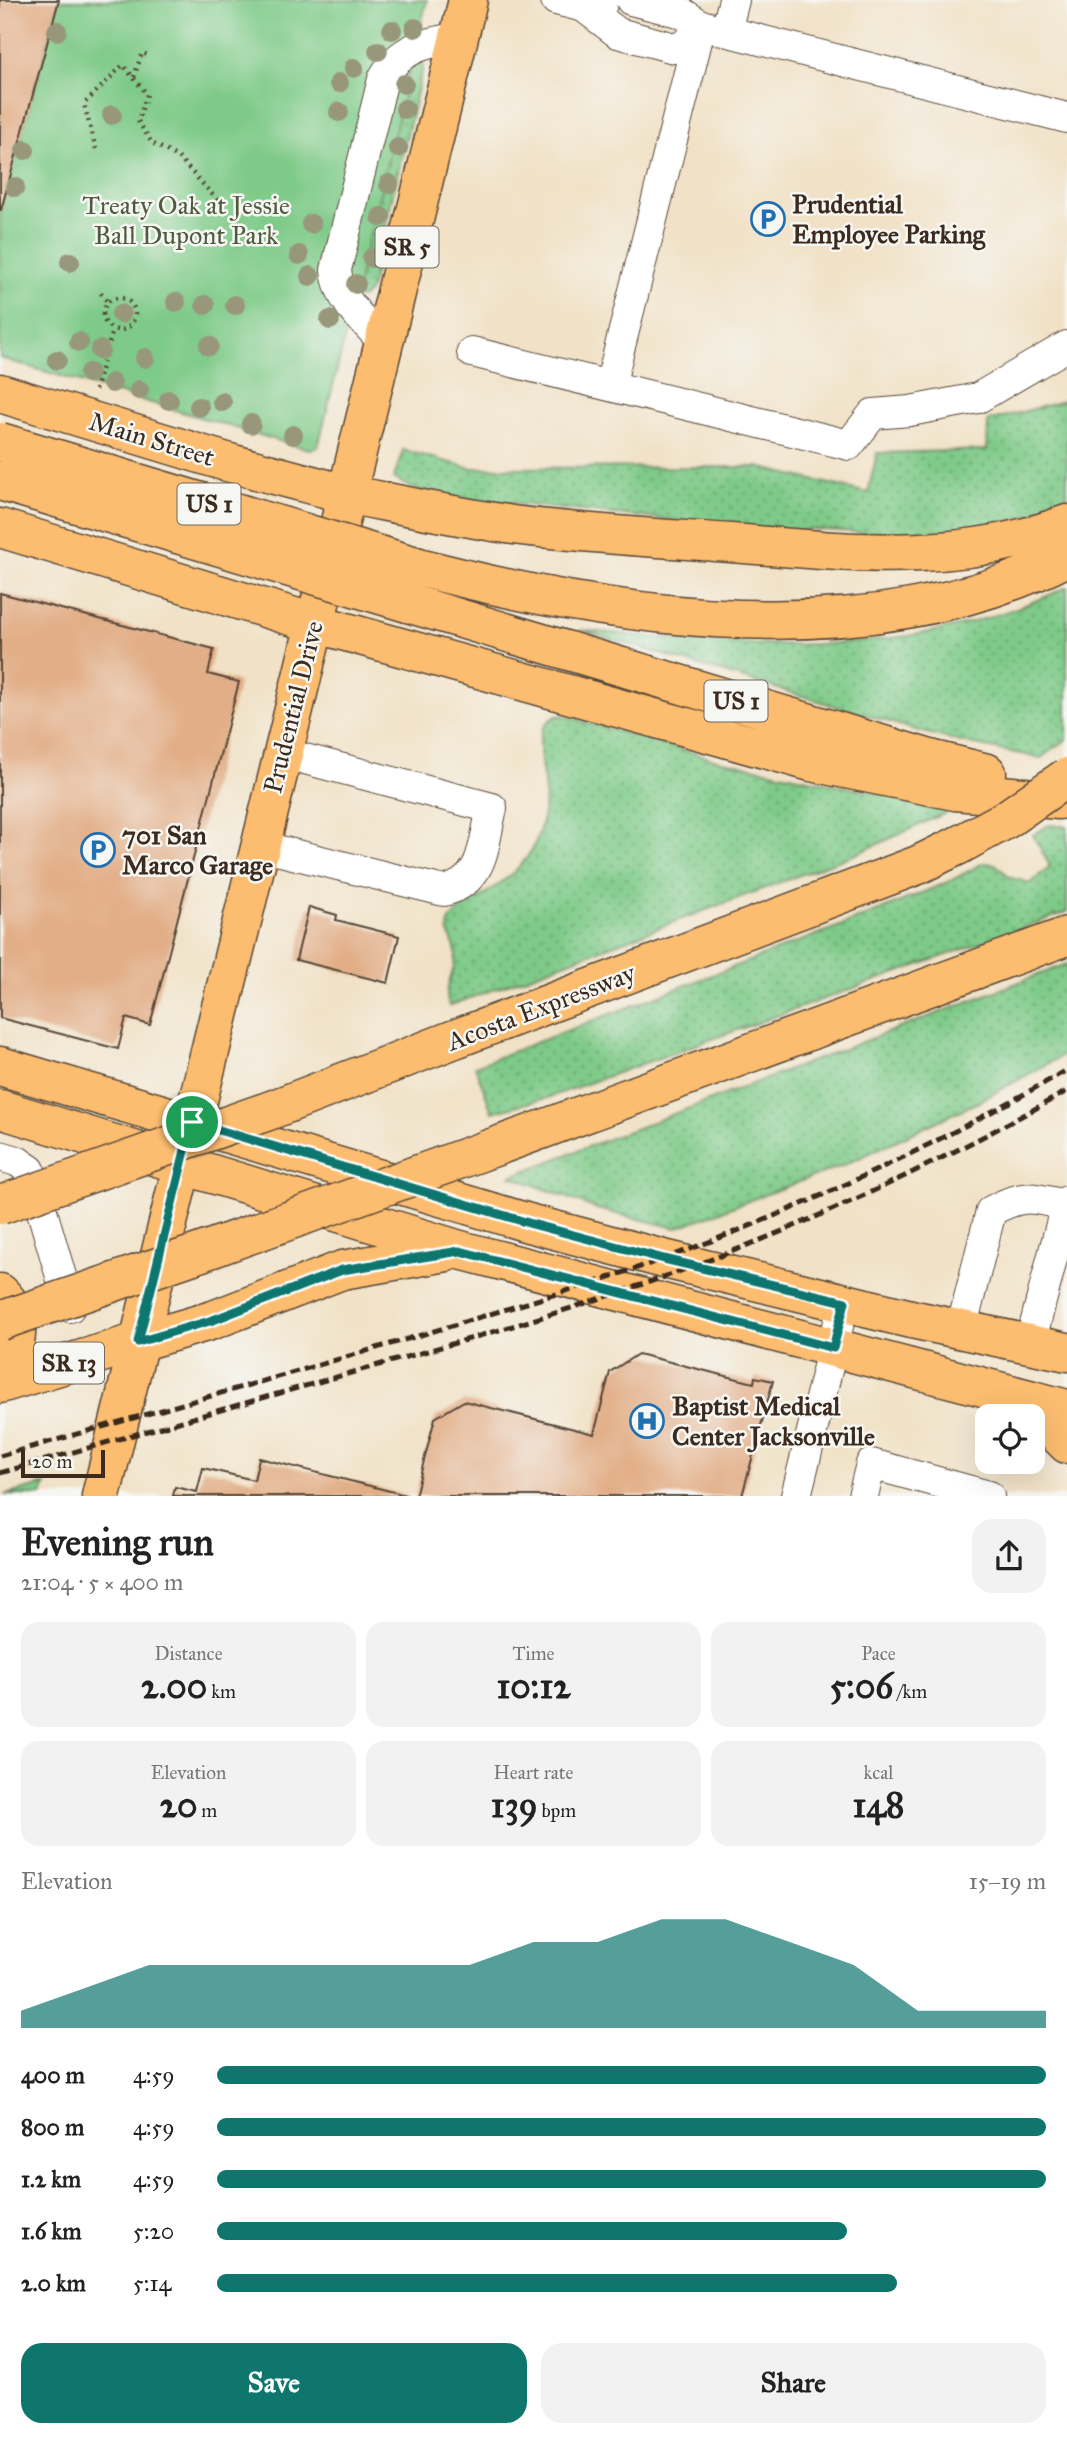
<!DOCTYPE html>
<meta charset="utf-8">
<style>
body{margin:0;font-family:"IM FELL Great Primer",serif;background:#f2f2f2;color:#222;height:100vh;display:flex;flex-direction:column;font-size:26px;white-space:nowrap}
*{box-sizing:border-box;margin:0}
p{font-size:23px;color:#767676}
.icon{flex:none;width:38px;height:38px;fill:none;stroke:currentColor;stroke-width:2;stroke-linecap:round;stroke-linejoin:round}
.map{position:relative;height:1496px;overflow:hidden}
.panel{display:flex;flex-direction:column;background:#fff;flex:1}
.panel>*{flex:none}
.fabs{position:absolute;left:975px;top:1404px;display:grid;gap:14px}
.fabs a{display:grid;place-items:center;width:70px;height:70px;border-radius:14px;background:#fff;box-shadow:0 7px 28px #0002;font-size:35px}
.scale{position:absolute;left:21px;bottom:18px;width:84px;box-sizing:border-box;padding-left:7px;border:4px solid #3b2a1e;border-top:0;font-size:19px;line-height:24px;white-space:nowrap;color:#3b2a1e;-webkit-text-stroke:5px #f6f6f2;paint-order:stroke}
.pin{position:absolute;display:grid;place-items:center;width:60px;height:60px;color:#fff;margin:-30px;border:4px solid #fff;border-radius:50%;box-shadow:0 2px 7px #0007}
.round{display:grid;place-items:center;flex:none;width:74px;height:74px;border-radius:21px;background:#f2f2f2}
.head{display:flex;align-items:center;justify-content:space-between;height:119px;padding:0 21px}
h1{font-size:38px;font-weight:800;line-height:52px}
.figures{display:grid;grid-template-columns:repeat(3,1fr);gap:10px;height:119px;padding:7px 21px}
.figures div{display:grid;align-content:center;border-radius:18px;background:#f2f2f2;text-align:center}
.figures b{font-size:35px;font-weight:800}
.figures small{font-size:19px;font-weight:400}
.figures p{font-size:19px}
.chart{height:196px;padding:14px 21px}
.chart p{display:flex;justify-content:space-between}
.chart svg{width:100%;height:126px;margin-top:7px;fill:#0f766e;opacity:.7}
.action{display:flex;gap:14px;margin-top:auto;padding:14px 21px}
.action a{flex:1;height:80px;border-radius:21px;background:#0f766e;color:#fff;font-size:28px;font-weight:800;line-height:80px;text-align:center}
.action a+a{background:#f2f2f2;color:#222}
ul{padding:0 21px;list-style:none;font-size:23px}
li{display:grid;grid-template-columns:112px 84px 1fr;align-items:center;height:52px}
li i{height:18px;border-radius:9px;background:#0f766e}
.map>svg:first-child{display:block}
</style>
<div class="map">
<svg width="1067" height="1496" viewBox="0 0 1067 1496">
<defs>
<pattern id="grass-dots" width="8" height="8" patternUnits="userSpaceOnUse" patternTransform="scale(1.75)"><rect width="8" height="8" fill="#7eca88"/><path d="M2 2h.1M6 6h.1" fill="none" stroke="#68a46f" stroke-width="1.8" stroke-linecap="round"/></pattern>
</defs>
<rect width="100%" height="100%" fill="#f6f6f2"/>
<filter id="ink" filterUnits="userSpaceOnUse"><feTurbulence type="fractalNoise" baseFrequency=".0143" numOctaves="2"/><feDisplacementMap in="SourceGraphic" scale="14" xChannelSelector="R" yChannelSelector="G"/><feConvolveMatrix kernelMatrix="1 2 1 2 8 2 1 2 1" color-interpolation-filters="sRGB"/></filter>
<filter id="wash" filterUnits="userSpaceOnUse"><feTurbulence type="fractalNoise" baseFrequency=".00686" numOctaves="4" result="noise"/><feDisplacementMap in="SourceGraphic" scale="28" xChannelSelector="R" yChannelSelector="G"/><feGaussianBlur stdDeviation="1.57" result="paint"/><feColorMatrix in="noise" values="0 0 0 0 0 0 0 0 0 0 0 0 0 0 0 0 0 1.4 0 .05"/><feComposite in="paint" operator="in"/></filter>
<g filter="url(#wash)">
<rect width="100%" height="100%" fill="#f1e2c7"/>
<path fill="url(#grass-dots)" stroke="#5c7a53" stroke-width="2" d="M422,61L423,67L370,291L362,298L354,297L357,263L364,257L403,99V92L396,69Z
M1067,400V501L990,529L897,535L809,529L794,533L452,497L411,488L394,478L403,450L470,468L758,467L868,493L877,453L987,450L988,421Z
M1067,587V739L1041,758L965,743L923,732L580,630C751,647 906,664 1067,587Z
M561,715L718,760L954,809L856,854L449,1006C442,987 456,972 456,954C456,943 445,934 449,923C453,913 465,907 473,902C496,886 524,870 535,843C541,829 545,811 545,795C545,771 526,723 561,715Z
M1049,825L1067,827V912L547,1098L492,1112L475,1066L879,911L952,880L983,863L995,864L1011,878L1031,883L1050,866L1033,835Z
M1067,964V1053L978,1102L844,1165L676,1228L597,1209L511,1176Z"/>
<path fill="#7eca88" stroke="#5c7a53" stroke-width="2" d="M59,0H427L318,447L310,449L293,445L0,358V213Z
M46,1484L42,1495H5Z"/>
<g id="blocks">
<path fill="#e2ae87" d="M0,0H59L1,210H0Z
M0,593L214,649L208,674L239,682L150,1025L126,1018L118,1049L0,1018Z
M309,907L337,915L336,920L399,936L388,983L296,960Z
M638,1354L754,1383L755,1377L773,1381L742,1496H415L435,1418L464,1401L594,1434L610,1372Z
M259,1458L406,1495L405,1496H173L175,1487L197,1492L203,1468L254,1480Z"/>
</g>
</g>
<g filter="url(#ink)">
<use href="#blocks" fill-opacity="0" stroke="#564637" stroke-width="2"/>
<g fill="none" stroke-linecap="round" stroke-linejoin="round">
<g stroke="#564637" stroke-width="32">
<path id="minor" d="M556,0L584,7L602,4
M631,0L682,13L701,25L1067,118
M584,7L618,33L674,48L684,46L701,25
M726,31L734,0
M383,341C363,320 339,301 336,270L383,79C399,47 427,43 459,37
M472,352L849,445L873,414L910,411L978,398L1067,346
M610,386L701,25
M260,846L444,891C485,881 483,844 492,808L282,753
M0,1156L17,1161L30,1170L70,1307
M961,1330L991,1211C1022,1194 1030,1197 1065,1205
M1030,1344L1067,1201
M796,1496L844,1302
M863,1496L871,1464L989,1496"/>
</g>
<g stroke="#564637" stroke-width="41">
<path id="major" d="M0,393L230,463L346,494
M0,528L314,623
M0,1066L532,1224L664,1259L911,1319L1067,1352
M0,1109L460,1250L1067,1409
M138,1342L213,1320L342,1270L447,1252
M1017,1403L1052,1429L1067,1444
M101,1496L468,0"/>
</g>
<g stroke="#564637" stroke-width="41">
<path id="highway" d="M346,494C402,505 457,517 513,525C585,534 658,538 731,543C848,552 954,566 1067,524
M419,567C622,621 873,656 1067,557
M408,603L930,759L987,773
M314,623L811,762L955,791L1059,800
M460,1037L918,865L959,845
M500,1145L1067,936
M0,1293C24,1315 19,1350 0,1374
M0,1384L138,1342"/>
</g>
<path stroke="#564637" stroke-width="4.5" stroke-dasharray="2 5" stroke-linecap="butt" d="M134,77L142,53L151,56
M96,149L84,104L123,65L147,94L138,121L152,143L178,157L222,205
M101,293L108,303
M103 314a16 16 0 1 1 32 0a16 16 0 1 1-32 0Z
M95,390L113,330"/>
<use href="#minor" stroke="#fff" stroke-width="30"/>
<use href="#major" stroke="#fcbd6f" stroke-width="38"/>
<use href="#highway" stroke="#fcbd6f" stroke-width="38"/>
<path stroke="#3b2a1e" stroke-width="5" stroke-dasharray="10 5" stroke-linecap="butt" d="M0,1456C150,1413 301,1371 451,1326C522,1304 593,1284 663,1259C803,1209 938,1144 1067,1070
M0,1473C123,1438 245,1403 368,1368C494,1332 621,1296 743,1247C855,1203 962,1150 1067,1091"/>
<g stroke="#564637" stroke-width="41" stroke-linecap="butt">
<path id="highway-bridge" d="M0,442L419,567
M0,481L408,603
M959,845L1007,819L1067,777
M0,1205L271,1110L460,1037
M0,1321L193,1255L500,1145"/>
</g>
<use href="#highway-bridge" stroke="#fcbd6f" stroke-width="38"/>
</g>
<g fill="#98977c">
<circle cx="415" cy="28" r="10"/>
<circle cx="392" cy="30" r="10"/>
<circle cx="57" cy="31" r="10"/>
<circle cx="378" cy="51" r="10"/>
<circle cx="354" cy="68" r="10"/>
<circle cx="339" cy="83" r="10"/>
<circle cx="404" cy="84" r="10"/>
<circle cx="405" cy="109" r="10"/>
<circle cx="339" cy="112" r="10"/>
<circle cx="112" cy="115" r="10"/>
<circle cx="398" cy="148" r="10"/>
<circle cx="25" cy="150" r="10"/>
<circle cx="389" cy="184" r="10"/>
<circle cx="15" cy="187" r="10"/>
<circle cx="381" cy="217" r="10"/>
<circle cx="311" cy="224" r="10"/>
<circle cx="299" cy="255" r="10"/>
<circle cx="372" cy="258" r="10"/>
<circle cx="70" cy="262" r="10"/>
<circle cx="310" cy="276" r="10"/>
<circle cx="356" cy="284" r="10"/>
<circle cx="176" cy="302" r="10"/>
<circle cx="205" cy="305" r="10"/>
<circle cx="235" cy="305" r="10"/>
<circle cx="121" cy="314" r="10"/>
<circle cx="330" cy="320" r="10"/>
<circle cx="79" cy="342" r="10"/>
<circle cx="209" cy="346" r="10"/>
<circle cx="100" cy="350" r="10"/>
<circle cx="145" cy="358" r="10"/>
<circle cx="57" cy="360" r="10"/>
<circle cx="89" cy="373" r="10"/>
<circle cx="112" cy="383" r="10"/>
<circle cx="139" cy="390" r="10"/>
<circle cx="169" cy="400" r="10"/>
<circle cx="222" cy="402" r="10"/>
<circle cx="199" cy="407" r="10"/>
<circle cx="251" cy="424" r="10"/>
<circle cx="293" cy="435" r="10"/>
</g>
</g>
<g fill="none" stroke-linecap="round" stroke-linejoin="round" filter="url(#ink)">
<g stroke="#fff" stroke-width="14">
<path id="route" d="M192,1122L532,1224L664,1259L845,1302L833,1348L460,1251L342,1270L213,1320L138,1342Z"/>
</g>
<use href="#route" stroke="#0f766e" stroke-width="9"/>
</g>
<defs>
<g id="parking-ring" transform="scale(1.75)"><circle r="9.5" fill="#f6f6f2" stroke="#1f6fb2" stroke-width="1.5"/><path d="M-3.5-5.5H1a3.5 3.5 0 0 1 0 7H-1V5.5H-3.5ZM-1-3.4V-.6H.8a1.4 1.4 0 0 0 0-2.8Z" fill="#1f6fb2"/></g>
<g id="hospital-ring" transform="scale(1.75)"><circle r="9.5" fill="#f6f6f2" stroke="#1f6fb2" stroke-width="1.5"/><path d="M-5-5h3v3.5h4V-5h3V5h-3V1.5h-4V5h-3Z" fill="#1f6fb2"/></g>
</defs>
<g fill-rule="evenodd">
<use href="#parking-ring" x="768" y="219"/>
<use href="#parking-ring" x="98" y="850"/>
<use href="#hospital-ring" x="647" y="1421"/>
</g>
<g text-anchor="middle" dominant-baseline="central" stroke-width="5" stroke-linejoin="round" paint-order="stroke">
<g fill="#f6f6f2" stroke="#73675e" stroke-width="2">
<rect x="375.5" y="226.5" width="63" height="41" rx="5"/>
<rect x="177.5" y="483.5" width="63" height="41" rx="5"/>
<rect x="704.5" y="680.5" width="63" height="41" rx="5"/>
<rect x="34" y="1342.5" width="70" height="41" rx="5"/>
</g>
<g font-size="24" font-weight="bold" fill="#3b2a1e">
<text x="407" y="247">SR 5</text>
<text x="209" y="504">US 1</text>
<text x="736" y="701">US 1</text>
<text x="69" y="1363">SR 13</text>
</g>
<g font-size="26" font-weight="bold" fill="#3b2a1e" stroke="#f6f6f2" text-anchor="start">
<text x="792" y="204">Prudential<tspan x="792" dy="30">Employee Parking</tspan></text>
<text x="122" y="835">701 San<tspan x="122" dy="30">Marco Garage</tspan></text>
<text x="672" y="1406">Baptist Medical<tspan x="672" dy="30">Center Jacksonville</tspan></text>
</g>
<g font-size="26" fill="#4f5a3e" stroke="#f6f6f2">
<text x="186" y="205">Treaty Oak at Jessie<tspan x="186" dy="30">Ball Dupont Park</tspan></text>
</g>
<g font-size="26" fill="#3b2a1e" stroke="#f6f6f2">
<text transform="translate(152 439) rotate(17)">Main Street</text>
<text transform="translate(293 707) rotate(-76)">Prudential Drive</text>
<text transform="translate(541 1007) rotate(-21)">Acosta Expressway</text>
</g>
</g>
</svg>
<div class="fabs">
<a><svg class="icon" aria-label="locate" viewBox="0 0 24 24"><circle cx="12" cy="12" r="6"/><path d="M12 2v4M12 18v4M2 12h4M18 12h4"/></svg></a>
</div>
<div class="scale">20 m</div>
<div class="pin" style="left:192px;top:1122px;background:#1e9e55"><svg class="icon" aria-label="arrive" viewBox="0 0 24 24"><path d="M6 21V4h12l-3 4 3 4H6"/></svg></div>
</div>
<section class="panel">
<div class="head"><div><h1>Evening run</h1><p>21:04 · 5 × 400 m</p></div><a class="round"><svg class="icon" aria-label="share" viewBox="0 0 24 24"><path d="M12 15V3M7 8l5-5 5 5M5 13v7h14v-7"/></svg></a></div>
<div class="figures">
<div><p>Distance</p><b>2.00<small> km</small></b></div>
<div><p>Time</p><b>10:12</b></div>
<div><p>Pace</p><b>5:06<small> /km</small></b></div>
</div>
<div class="figures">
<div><p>Elevation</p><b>20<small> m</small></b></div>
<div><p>Heart rate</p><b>139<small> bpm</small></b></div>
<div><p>kcal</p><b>148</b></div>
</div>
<div class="chart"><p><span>Elevation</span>15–19 m</p>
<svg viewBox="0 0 160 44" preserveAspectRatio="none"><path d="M0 44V38L10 30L20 22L30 22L40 22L50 22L60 22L70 22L80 14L90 14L100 6L110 6L120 14L130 22L140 38L150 38L160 38V44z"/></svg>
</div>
<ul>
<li><b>400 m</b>4:59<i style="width:100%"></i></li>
<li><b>800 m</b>4:59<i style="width:100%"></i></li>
<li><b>1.2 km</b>4:59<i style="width:100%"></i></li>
<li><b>1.6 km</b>5:20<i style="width:76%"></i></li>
<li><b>2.0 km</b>5:14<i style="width:82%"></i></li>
</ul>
<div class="action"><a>Save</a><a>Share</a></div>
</section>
